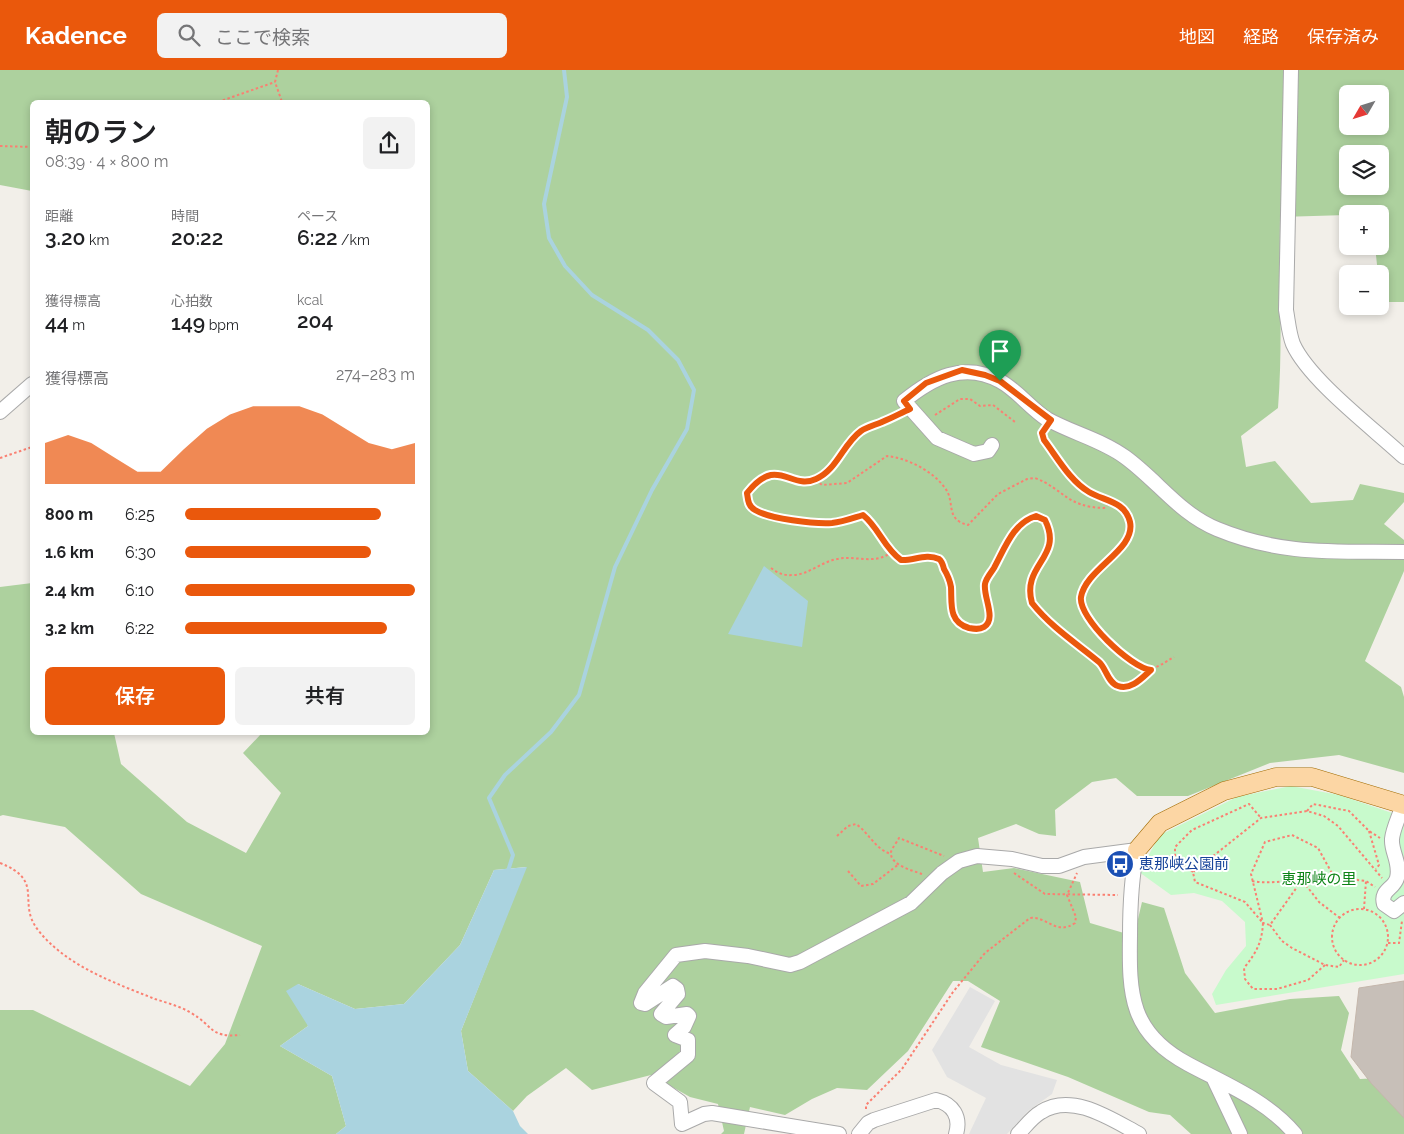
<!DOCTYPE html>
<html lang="ja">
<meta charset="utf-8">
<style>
body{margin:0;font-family:Raleway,"Noto Sans JP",sans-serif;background:#f2f2f2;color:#202124;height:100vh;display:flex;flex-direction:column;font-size:19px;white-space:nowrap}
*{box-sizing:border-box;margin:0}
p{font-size:16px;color:#757577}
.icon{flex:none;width:28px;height:28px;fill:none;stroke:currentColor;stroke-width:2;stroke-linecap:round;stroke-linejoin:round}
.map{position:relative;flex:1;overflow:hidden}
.sheet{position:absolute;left:30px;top:30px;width:400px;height:635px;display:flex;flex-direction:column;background:#fff;border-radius:8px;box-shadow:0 2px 8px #0003}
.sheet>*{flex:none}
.needle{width:32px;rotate:231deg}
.buttons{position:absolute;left:1339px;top:15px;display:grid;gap:10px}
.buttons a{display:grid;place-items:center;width:50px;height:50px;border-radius:8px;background:#fff;box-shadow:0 2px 8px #0003;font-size:25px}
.pin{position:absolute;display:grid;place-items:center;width:42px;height:42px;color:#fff;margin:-51px -21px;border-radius:50% 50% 50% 0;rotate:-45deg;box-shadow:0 0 5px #0007}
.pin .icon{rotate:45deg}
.round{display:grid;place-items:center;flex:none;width:52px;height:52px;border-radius:8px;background:#f2f2f2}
.overview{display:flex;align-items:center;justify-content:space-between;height:85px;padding:0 15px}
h1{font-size:28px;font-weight:600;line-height:38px}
.metrics{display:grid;grid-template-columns:repeat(3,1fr);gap:8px;height:85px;padding:5px 15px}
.metrics div{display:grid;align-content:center}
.metrics b{font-size:21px;font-weight:600}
.metrics small{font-size:14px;font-weight:400}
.metrics p{font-size:14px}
.chart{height:140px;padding:10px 15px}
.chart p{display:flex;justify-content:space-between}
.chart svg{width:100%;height:90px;margin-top:5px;fill:#ea580c;opacity:.7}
.action{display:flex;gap:10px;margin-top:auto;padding:10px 15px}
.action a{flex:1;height:58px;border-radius:8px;background:#ea580c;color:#fff;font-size:20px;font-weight:600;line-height:58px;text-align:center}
.action a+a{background:#f2f2f2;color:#202124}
ul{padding:0 15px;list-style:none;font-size:16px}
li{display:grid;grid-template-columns:80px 60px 1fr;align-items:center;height:38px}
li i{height:12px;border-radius:6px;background:#ea580c}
header{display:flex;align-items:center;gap:30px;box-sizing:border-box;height:70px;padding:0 25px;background:#ea580c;color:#fff}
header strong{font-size:24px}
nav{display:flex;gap:28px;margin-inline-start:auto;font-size:18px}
.search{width:350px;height:45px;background:#f2f2f2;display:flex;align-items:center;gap:12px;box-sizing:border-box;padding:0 18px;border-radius:8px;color:#757577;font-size:19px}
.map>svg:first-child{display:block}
</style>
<header>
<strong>Kadence</strong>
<div class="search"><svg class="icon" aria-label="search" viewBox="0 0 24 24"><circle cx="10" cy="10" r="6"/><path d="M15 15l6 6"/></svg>ここで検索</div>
<nav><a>地図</a><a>経路</a><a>保存済み</a></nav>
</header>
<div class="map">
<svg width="1404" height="1064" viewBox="0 0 1404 1064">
<rect width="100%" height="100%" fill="#f2efe9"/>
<path fill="#add19e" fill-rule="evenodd" d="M0,0H1404V232H1381L1380,204H1378L1375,176H1380V144L1280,147C1279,211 1283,275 1278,338L1241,366L1246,397L1275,391L1311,433L1353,430L1360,414L1404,423V432L1384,454L1404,470V501L1365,591L1401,617L1404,627V703L1339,685L1270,693L1188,726H1137L1116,708L1092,712L1055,740L1056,766L1039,764L1016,754L978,768L983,802L1014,798L1080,812L1090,853L1134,866L1142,832L1164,838L1185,903L1215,943L1290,929L1339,926L1349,943L1341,980L1360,1009L1399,1007L1404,1013V1064H1191L1170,1045L1149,1042L1068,1007L981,977L1000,931L968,911H953L908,981L867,1020L837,1018L812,1029L785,1045L750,1037L744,1064H721L724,1061L718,1034L690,1027L651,1005L592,1020L566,998L527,1026L513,1041L468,1001L461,961L526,797L494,800L460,875L404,934L355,939L298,914L308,956L280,976L332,1006L346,1056L336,1064H0V940H33L190,1016L225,974L262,876L141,824L65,757L3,745L0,746V517L32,513V662L114,663L121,694L187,752L246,783L281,723L243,683L262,663L428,662V32H32V121L0,115ZM1348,24H1380V56H1348ZM1348,84H1380V116H1348Z"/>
<path fill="#c8facc" d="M1291,716L1339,725L1404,747V904L1216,935L1212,924L1226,900L1246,876L1245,852L1222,831L1194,823L1171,825L1139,802L1160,765L1237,727Z"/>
<path fill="#e2e2e2" d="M970,917L995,931L969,977L1001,995L1057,1010L1052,1024L1028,1041L1007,1064H969L986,1028L947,1007L932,980Z"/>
<path fill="#aad3df" d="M764,496L808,531L802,577L728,564Z
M527,797L461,961L468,1001L513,1041L520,1056L528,1064H336L346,1056L332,1006L280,976L308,956L286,921L298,914L355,939L404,934L460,875L494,800Z"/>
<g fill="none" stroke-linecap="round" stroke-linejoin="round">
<path stroke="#aad3df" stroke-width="4" d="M508,801L513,785L489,728L505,705L551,662L579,625L615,497L652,420L687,359L694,320L678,290L648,260L592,225L565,196L549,168L544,134L567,27L564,0"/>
</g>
<path fill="#c7bfb8" stroke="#c4b6ab" d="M1404,911V1048L1371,1013L1351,987L1359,918Z"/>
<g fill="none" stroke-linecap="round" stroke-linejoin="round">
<g stroke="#a9a9a9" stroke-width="16">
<path id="minor" d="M1291,0L1286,240C1288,251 1289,264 1293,274C1309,310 1374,359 1404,387
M0,342L32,314
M992,375L988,381L974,384L937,368L904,331C932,308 964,291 1000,311C1017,320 1030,338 1047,349C1072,363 1102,370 1125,387C1158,411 1180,444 1217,459C1282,486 1336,481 1404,482
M1403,734C1400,745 1393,758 1392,769C1391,782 1401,793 1397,808C1394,819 1380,820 1384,834L1394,841L1404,833
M1213,1007L1240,1064
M839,1064L712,1043L704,1044L682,1054L680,1032L654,1013L688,985V970L675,965L684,957L689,946L687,944L666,947L661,944L678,924L677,919L673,916L645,934L641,933L645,923L676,885L705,881L748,886L790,895L800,892L911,833L942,803L959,791L977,786L1012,789L1042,796H1059L1084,787L1137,780C1131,809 1130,837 1130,866C1129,925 1130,963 1188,994C1225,1014 1268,1031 1295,1064
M859,1064L868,1053L874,1050L936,1030C953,1034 961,1047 956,1064
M1018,1064C1025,1057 1032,1047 1041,1042C1072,1022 1111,1049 1139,1064"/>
</g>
<g stroke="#a06b00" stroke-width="19">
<path id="major" d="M1137,780L1160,753L1224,721L1276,707H1312L1404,735"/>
</g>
<path stroke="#fa8072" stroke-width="2" stroke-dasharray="2.5 2.5" stroke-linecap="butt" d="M278,0L275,12L282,32
M218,32L275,12
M0,76L32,77
M898,345C883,352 866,356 854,367C840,380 834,402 816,410C789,421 778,384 747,423C748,430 748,436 755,440C771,449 814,454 832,453C843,452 853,448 863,445C879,458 884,478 901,490C913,491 926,483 939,489C954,497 945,535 954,547C956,550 959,552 962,554C966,557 971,559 976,559C981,559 987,556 989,551C993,542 984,529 985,518C985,509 990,505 994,498C1005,478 1013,453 1036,446L1045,449C1064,488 1021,494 1031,533C1051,557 1076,573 1099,592C1106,599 1108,613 1118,616C1131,621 1143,607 1151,600
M935,345L960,329H970L980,336L993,335L1015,352
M1043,362L1044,371C1057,387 1070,411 1089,422C1104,431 1125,431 1130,452C1137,483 1069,505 1082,537C1087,547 1096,556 1103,564C1111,573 1120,584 1130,591C1149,605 1155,598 1174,587
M0,388L32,377
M816,410L822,415L847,413L887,386C907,388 933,401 945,418C956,432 944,449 968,455L998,424L1027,409L1035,408C1064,419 1066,437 1104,438L1112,431
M771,498C778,503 784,506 793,505C808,505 821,492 837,489C855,485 874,495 890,483
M1307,741L1313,734L1349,741L1369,761L1380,768
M1369,761L1379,795L1376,799
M837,766L848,756L856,754C869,763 875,779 891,784
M0,793C46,811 16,832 38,860C66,896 115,913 155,929C167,933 180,936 191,943C213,955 209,968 240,965
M848,801L861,816L873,814L899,794
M1193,802L1175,789V777L1192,760L1249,734L1261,748
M1014,803L1045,824L1118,825
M922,804C914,801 889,795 891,782C892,778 897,772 899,768L944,786
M1252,811C1280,816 1306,805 1334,807
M1364,839L1366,811
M1332 867a28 28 0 1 1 56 0a28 28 0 1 1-56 0Z
M1340,848L1319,832L1302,810L1270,855L1263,853L1251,804L1265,772L1292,765L1318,778L1334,807L1366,811L1375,817
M1270,855L1282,871L1292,878L1325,895L1339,897L1344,890
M1388,873H1399L1402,851
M1325,895L1308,910L1277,919H1253L1245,909L1244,898C1256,883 1262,873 1263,853L1245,832L1195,812L1193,802L1261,748L1307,741L1324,746L1338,756L1382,808
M866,1039V1035L902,999L953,922L985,883L1030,848C1047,846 1056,866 1075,853L1076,847L1067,825L1077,803"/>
<use href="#minor" stroke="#fff" stroke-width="14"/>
<use href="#major" stroke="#fcd6a4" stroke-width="18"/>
</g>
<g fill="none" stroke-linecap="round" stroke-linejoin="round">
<g stroke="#fff" stroke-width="10">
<path id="route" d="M962,300L985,305L1000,311L1051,350L1042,363L1044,370C1057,387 1070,411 1089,422C1104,431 1125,431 1130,452C1136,480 1086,498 1081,527C1078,548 1131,598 1151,600C1143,607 1131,621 1118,616C1108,613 1106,598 1099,592C1076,573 1051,557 1032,533C1021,494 1064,488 1045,450L1036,446C1013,453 1005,478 994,498C991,503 986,508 985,514C983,527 997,549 984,557C979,560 974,559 969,558C948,552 952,533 951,517C950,511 947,504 944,499C943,495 942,491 939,489C926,483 913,491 901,490C884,478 879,458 863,445C853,448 843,452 832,453C814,454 770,449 755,440C748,436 748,430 747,423C778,384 790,421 816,409C837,400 843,374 861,361C867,357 875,355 882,352C892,348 901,343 910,339L904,331L926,313Z"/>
</g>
<use href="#route" stroke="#ea580c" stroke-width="6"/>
</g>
<defs>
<g id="bus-disc" transform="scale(1.4375)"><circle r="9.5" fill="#1a4fb4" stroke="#fff"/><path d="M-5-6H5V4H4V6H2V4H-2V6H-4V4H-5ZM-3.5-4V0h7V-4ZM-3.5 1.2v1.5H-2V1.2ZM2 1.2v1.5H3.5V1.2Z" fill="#fff"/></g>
</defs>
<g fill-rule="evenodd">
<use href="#bus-disc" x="1120" y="794"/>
</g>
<g text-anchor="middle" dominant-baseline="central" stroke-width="4" stroke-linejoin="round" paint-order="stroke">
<g font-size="15" fill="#164399" stroke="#fff" text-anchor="start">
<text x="1139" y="794">恵那峡公園前</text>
</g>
<g font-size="15" fill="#0c8416" stroke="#fff">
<text x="1319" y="809">恵那峡の里</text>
</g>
</g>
</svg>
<div class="buttons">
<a><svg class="needle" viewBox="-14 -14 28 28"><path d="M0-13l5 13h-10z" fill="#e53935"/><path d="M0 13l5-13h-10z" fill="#757577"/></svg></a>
<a><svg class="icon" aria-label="layers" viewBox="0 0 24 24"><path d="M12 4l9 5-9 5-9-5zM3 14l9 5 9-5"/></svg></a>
<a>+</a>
<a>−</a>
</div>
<div class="pin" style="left:1000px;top:311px;background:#1e9e55"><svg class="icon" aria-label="arrive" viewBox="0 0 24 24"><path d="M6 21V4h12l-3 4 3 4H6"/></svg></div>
<section class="sheet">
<div class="overview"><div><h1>朝のラン</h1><p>08:39 · 4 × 800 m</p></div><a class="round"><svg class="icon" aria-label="share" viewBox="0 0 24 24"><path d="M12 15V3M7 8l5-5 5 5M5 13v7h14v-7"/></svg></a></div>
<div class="metrics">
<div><p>距離</p><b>3.20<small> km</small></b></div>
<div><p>時間</p><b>20:22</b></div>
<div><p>ペース</p><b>6:22<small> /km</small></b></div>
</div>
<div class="metrics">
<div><p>獲得標高</p><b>44<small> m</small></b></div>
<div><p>心拍数</p><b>149<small> bpm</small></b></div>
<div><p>kcal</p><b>204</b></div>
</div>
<div class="chart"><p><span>獲得標高</span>274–283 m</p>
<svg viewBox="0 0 160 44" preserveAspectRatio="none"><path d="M0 44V24L10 20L20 24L30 31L40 38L50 38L60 27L70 17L80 10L90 6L100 6L110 6L120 10L130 17L140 24L150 27L160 24V44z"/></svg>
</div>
<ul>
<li><b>800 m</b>6:25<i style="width:85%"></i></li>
<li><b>1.6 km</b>6:30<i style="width:81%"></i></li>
<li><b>2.4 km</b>6:10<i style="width:100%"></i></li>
<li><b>3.2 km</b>6:22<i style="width:88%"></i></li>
</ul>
<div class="action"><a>保存</a><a>共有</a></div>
</section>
</div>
